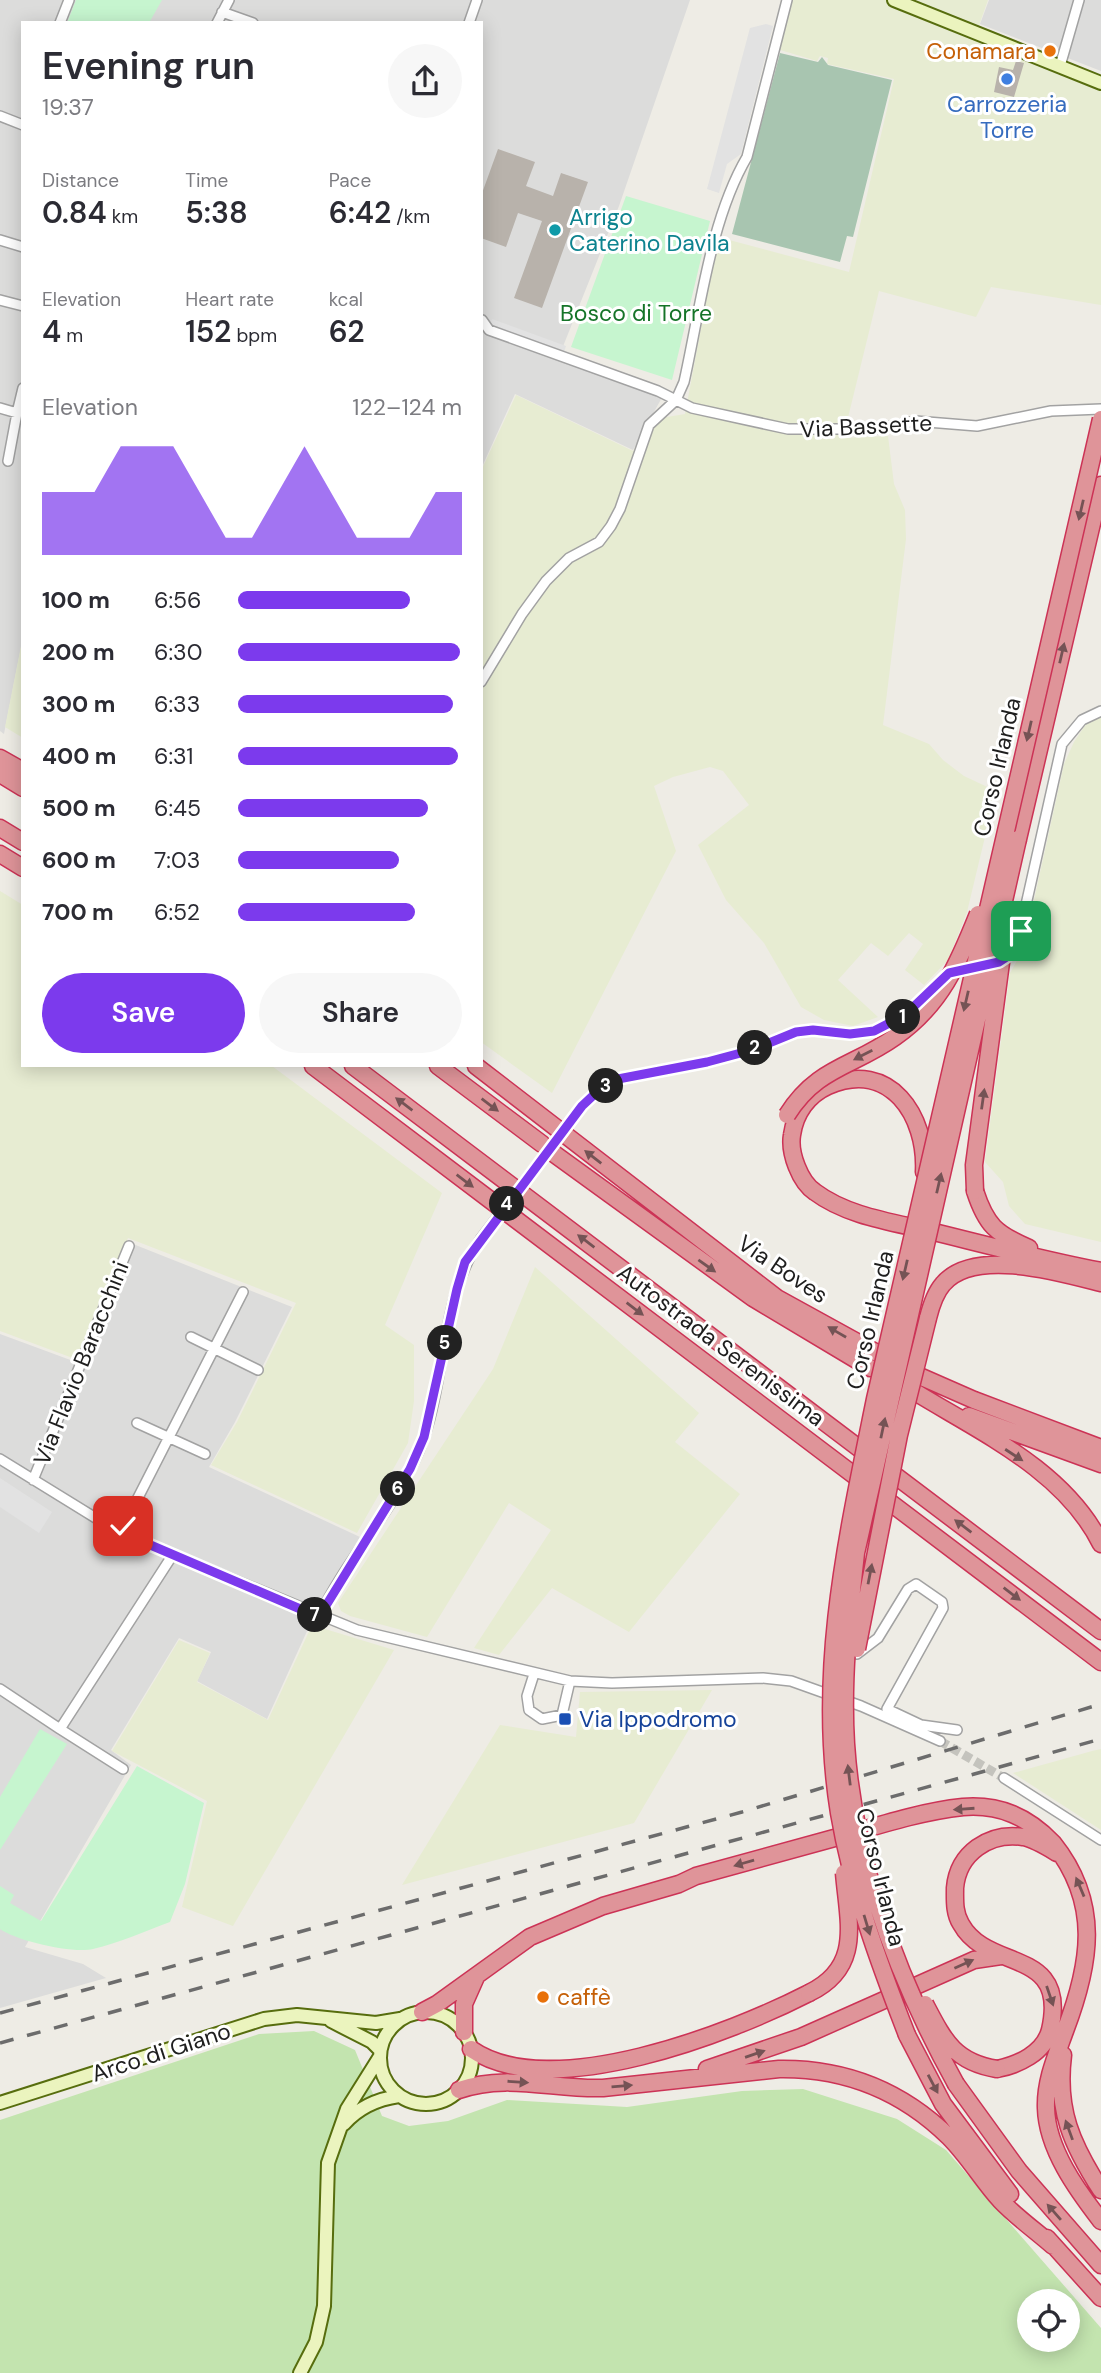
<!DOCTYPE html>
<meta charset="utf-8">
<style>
body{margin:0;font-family:"DM Sans",sans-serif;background:#f7f7f7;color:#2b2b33;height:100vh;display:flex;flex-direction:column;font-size:26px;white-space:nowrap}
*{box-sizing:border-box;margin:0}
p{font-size:23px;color:#7c7c81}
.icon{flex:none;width:38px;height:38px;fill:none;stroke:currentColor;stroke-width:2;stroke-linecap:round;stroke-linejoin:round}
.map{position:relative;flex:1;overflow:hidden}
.drawer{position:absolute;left:21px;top:21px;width:462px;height:1046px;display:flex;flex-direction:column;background:#fff;border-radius:0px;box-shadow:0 4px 18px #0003}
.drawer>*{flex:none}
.tools{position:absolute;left:1017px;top:2289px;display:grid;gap:14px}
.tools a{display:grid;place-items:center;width:63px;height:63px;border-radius:50%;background:#fff;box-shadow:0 4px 18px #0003;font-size:35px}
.pin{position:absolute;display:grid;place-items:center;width:60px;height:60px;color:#fff;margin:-30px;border-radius:14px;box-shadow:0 4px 10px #0006}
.km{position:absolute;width:35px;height:35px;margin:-18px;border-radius:50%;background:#222;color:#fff;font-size:19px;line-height:35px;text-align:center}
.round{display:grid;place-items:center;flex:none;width:74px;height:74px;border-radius:37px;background:#f7f7f7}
.summary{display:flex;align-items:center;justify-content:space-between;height:119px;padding:0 21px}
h1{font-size:38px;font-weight:600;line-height:52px}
.metrics{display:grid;grid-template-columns:repeat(3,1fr);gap:10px;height:119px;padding:7px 21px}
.metrics div{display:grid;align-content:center}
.metrics b{font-size:30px;font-weight:600}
.metrics small{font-size:19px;font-weight:400}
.metrics p{font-size:19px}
.chart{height:196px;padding:14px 21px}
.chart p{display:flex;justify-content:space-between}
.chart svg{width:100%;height:126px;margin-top:7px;fill:#7c3aed;opacity:.7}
.primary-button{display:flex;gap:14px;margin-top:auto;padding:14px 21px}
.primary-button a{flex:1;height:80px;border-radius:42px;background:#7c3aed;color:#fff;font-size:28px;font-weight:600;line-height:80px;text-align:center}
.primary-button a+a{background:#f7f7f7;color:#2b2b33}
ul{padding:0 21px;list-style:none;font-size:23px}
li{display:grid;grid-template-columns:112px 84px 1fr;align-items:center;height:52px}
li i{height:18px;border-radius:9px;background:#7c3aed}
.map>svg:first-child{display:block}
</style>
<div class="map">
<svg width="1101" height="2373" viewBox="0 0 1101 2373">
<rect width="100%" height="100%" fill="#eeece5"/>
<path fill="#dcdcdb" d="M0,0H690L619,206L560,354L665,392L633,450L515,394L481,469V23H23V637L4,734L0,731Z
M989,0H1101V71L980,24Z
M133,1244L292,1307L235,1422L209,1467L360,1537L318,1607L267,1719L197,1681L211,1652L179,1638L111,1750L131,1765L25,1947L83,1964L106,1978L0,2008V1334L84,1365Z"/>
<path fill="#e7ecd2" d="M792,0H988L977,31L1101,84V305L991,287L976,317L879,291L843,438L888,436L894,484L905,510L906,539L883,725L929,744L943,760L964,776L996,791L967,912L948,960L924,985L905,970L923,944L909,933L888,956L871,943L838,980L878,1017L853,1026L824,1020L801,1007L764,943L726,900L698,845L749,805L723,771L710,767L673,777L654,786L676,851L552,1093L481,1042V471L516,395L633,451L655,419L685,414L718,237L849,272L894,79L827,64L828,58L820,56L817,61L777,49Z
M23,636V738L5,727Z
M1101,716V1242L1025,1224L1009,1206L1003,1182L985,1162L1010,973L1023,950L1064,764L1074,742L1086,724Z
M0,891L23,905V1066H272L442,1193L385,1325L414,1345V1401L408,1443L357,1533L211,1465L237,1422L296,1303L128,1238L78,1360L0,1331Z
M535,1267L699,1413L675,1442L740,1494L629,1632L552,1588L499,1655L474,1648L551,1530L509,1503L427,1637L350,1616L341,1611L338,1603L493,1369Z
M312,1625L394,1650L233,1926L182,1907L207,1801L112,1751L179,1640L210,1653L197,1682L268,1720Z
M712,1690L634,1823L402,1885L500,1725L576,1737L580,1692Z
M1101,1749V1830L1013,1773L1092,1751Z"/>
<path fill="#c3e4af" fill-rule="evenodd" d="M314,2031L355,2050L382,2116L409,2126L448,2121L507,2100L627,2107L742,2091L803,2089L897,2119L946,2150L1101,2328V2373H0V2120L259,2034ZM1029,2301H1068V2340H1029Z"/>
<path fill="#a8c5b0" d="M780,53L818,62L822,57L828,65L892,80L853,237L847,236L840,262L732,234Z"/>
<path fill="#c6f5cf" d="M76,0H162L149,23H67Z
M626,196L710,221L672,380L571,347Z
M40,1729L67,1744L0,1850V1797Z
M137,1766L204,1803L185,1884L170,1922C145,1931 119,1943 93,1949C73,1954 17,1941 0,1929V1886L14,1895L10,1903L41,1921Z"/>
<path fill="#e2e2e2" d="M766,24L773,26L741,154L727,164L719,193L707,189L750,28Z
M492,319L566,346L564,352L490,325Z
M0,1478L52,1512L39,1533L0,1507Z"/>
<path fill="#b8b2ab" d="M1016,61L1024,63L1014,97L994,92L999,67L1013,70Z
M498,149L535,162L526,186L553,196L561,173L588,182L542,308L514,298L542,221L518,213L506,247L481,238V196Z"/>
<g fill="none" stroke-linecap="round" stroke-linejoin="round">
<path stroke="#c4c3bd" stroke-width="9" stroke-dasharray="9 4.5" stroke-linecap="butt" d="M940,1741L1004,1778"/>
<g stroke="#a2a2a2" stroke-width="12">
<path id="street" d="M222,12L253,23
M60,23L69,0
M217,23L229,0
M469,23L477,0
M1060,66L1079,0
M0,116L23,125
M0,240L23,247
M0,300L23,306
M482,320L489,330L658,391L692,408L788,429H877L915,421L977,426L1051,411L1101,409
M0,408L17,413L23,388
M8,461L17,413
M481,682L522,614L546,581L569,558L599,542L611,526L620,509L649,425L676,400L684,382C700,311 710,220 747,157L787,0
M1002,960L1017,945L1062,744L1082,720L1101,711
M582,1106L599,1090L618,1079L707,1062L752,1050L796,1032L813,1030L850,1034L874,1031L905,1015L941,980
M191,1337L258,1370
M137,1423L205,1454
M0,1459L120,1533L357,1630L570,1681L612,1683L763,1678L791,1681L861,1706L940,1741
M33,1480L129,1246
M120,1533L243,1292
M319,1617C348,1555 401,1503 424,1438C446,1373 441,1298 480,1240
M857,1654L878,1638L908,1589L916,1584L942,1602L943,1608L887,1709L921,1725L957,1730
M534,1674L527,1696L529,1710L542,1719L562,1715L570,1681
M0,1689L60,1729L172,1556
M60,1729L123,1769
M1004,1778L1101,1840"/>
</g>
<g stroke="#576d0e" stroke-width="16">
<path id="secondary" d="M894,0L1101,83
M380 2058a46 46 0 1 1 92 0a46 46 0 1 1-92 0Z
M331,2021L372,2042L380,2050
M0,2103L264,2019L297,2015L376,2023L400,2019
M344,2124C358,2108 378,2099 399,2096
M300,2373L316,2342L324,2306L328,2163L347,2109L379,2058"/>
</g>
<g stroke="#cc3356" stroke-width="19">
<path id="highway" d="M0,758L23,771
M0,774L23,788
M0,828L23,842
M1018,839L1101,485
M0,854L23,868
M313,1066L1101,1662
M353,1066L1101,1631
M438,1066L542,1144
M476,1066L777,1298L917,1375L974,1400L1101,1448
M553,1153L753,1298L870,1368
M924,1172C927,1116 890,1059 828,1086C808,1095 795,1113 792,1135C789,1153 800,1182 815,1192C847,1216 892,1222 930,1231C987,1245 1043,1260 1101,1271
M975,1191C986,1225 996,1234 1029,1248
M928,1318C931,1306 935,1293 943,1284C974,1247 1062,1273 1101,1283
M915,1392C982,1433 1065,1471 1101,1544
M969,1416L1101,1464
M422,2012L437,2004L530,1937L603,1906L679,1884L696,1876C747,1862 798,1848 849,1834C886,1823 925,1811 963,1807C1000,1804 1028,1817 1053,1843C1101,1903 1091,1963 1065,2031C1056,2056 1045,2081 1046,2108C1047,2149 1077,2190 1101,2221
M464,2032V2004L476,1977
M907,2035L943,2104L1010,2194
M471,2049C550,2104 731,2033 809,1993
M1063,2055C1056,2110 1072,2145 1101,2190
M707,2069L801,2037L974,1960L1001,1956
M997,2069C1018,2065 1044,2053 1050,2030C1069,1946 988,1973 961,1924C954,1913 955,1900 955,1888C958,1853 989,1832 1023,1837C1034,1839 1047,1847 1057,1853
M956,2084L1019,2171L1101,2265
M459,2090C507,2073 555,2090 603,2088L779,2069C845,2068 902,2091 949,2137C968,2156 982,2180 1000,2200C1016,2217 1036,2231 1053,2246
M1047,2238L1101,2298"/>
</g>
<use href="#street" stroke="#fff" stroke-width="9"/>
<use href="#secondary" stroke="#ebf4be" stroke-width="12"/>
<use href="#highway" stroke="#df9499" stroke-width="16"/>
<path stroke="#6c6c6c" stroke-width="3.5" stroke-dasharray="14 14" stroke-linecap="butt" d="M0,2013L742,1812L1101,1704
M0,2043L1101,1739"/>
<g stroke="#a2a2a2" stroke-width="12" stroke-linecap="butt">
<path id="street-bridge" d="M480,1240L582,1106"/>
</g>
<g stroke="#cc3356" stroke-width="19" stroke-linecap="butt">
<path id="highway-bridge" d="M787,1115C817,1067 853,1067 895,1037C941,1005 958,964 978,914
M975,1191L974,1165L1004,940
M857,1649L899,1435L928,1318
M809,1993C863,1967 848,1922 844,1873
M925,2004C944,2040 954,2062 997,2069
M907,2035C879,1963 852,1890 839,1813C816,1671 847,1537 875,1399L1101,419
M956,2084C899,1981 854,1863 846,1744C842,1680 849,1616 856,1553L1018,839"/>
</g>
<use href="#street-bridge" stroke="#fff" stroke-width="9"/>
<use href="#highway-bridge" stroke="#df9499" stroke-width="16"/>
</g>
<defs><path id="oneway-solid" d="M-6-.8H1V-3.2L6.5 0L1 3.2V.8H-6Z" transform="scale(1.75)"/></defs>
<g fill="#755355">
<use href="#oneway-solid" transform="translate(1081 510) rotate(103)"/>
<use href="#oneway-solid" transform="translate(1062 653) rotate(-77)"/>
<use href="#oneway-solid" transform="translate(1029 731) rotate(103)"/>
<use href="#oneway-solid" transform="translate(966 1001) rotate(103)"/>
<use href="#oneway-solid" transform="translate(863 1055) rotate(153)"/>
<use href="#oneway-solid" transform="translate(983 1099) rotate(-82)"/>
<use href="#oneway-solid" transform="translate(404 1104) rotate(-143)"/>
<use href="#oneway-solid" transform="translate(490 1105) rotate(37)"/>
<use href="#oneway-solid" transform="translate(593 1157) rotate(-142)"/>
<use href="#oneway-solid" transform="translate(465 1181) rotate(37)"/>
<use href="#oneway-solid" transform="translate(939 1183) rotate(-77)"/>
<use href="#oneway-solid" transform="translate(586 1241) rotate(-143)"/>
<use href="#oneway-solid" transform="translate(707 1266) rotate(35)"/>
<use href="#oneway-solid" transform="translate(905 1270) rotate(103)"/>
<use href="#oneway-solid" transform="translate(635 1309) rotate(37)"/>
<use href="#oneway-solid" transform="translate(837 1332) rotate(-150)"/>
<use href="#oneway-solid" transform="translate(883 1428) rotate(-78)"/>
<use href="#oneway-solid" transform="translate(1014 1455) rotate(33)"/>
<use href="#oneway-solid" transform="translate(963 1526) rotate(-143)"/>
<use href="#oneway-solid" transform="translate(870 1574) rotate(-79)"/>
<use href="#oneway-solid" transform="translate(1012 1594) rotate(37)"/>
<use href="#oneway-solid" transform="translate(849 1775) rotate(-97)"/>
<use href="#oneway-solid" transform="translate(964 1809) rotate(176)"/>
<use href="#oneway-solid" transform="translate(744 1863) rotate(164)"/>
<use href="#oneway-solid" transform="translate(1080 1887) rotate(-113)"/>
<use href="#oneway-solid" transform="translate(867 1925) rotate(73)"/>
<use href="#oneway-solid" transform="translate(964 1964) rotate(-24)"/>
<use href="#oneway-solid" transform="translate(1050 1996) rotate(71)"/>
<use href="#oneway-solid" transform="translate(755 2054) rotate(-19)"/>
<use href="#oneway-solid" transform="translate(518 2082) rotate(4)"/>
<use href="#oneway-solid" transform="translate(933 2084) rotate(62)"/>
<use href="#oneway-solid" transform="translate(622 2086) rotate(-5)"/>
<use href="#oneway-solid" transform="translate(1069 2130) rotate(-110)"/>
<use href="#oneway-solid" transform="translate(1054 2212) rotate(-131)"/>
</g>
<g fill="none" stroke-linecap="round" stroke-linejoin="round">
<g stroke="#fff" stroke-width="14">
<path id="route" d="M123,1526L120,1532L319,1617L410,1469L424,1437L457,1289L465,1262L582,1106L599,1090L618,1079L707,1062L752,1050L796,1032L813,1030L850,1034L874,1031L905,1015L949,973L999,962L1011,954L1021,931"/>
</g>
<use href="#route" stroke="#7c3aed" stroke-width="9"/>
</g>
<g fill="#e8710a" stroke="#fff" stroke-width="2.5">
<circle cx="1050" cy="51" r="7"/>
<circle cx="543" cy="1997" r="7"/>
</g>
<circle fill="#3f7fe0" stroke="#fff" stroke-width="2.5" cx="1007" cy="79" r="7"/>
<circle fill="#0f9aa8" stroke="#fff" stroke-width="2.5" cx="555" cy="230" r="7"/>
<rect fill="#1a4fb4" stroke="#fff" stroke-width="2.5" x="558" y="1712" width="14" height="14" rx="3.5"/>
<g text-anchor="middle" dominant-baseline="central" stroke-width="6" stroke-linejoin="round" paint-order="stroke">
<g font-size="23" fill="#c56008" stroke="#fff" text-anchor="end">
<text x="1036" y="51">Conamara</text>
<text x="557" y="1997" text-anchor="start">caffè</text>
</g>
<g font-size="23" fill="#366cbe" stroke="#fff">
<text x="1007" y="104">Carrozzeria<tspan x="1007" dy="26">Torre</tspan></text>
</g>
<g font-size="23" fill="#0d838f" stroke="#fff" text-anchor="start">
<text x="569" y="217">Arrigo<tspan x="569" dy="26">Caterino Davila</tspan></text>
</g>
<g font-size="23" fill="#157428" stroke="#fff">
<text x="636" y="313">Bosco di Torre</text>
</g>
<g font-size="23" fill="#1e1e1e" stroke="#fff">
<text transform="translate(866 426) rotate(-3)">Via Bassette</text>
<text transform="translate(997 767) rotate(-77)">Corso Irlanda</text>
<text transform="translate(783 1269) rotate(34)">Via Boves</text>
<text transform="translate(870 1320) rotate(-77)">Corso Irlanda</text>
<text transform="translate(721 1345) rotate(37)">Autostrada Serenissima</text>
<text transform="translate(81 1363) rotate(-68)">Via Flavio Baracchini</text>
<text transform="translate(881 1877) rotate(76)">Corso Irlanda</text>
<text transform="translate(161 2052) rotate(-18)">Arco di Giano</text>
</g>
<g font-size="23" fill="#164399" stroke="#fff" text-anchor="start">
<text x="579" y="1719">Via Ippodromo</text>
</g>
</g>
</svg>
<div class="tools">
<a><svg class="icon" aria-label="locate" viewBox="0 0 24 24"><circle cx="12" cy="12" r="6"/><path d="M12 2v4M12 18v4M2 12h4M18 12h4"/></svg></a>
</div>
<div class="pin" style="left:1021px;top:931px;background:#1e9e55"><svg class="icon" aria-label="arrive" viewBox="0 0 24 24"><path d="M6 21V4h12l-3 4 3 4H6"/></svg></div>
<div class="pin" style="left:123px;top:1526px;background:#d93025"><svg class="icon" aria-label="check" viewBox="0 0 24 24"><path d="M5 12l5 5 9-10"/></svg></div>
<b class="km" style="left:903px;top:1017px">1</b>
<b class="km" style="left:755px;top:1048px">2</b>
<b class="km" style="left:606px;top:1086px">3</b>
<b class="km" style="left:507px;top:1204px">4</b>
<b class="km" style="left:445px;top:1343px">5</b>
<b class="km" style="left:398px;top:1489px">6</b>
<b class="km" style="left:315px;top:1615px">7</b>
<section class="drawer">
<div class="summary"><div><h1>Evening run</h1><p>19:37</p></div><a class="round"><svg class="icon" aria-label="share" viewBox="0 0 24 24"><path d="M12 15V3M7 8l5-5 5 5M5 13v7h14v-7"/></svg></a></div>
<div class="metrics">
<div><p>Distance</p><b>0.84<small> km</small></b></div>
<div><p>Time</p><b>5:38</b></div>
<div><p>Pace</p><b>6:42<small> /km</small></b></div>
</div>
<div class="metrics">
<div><p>Elevation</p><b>4<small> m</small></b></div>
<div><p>Heart rate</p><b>152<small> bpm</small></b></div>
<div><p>kcal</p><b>62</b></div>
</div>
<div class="chart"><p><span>Elevation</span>122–124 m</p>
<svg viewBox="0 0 160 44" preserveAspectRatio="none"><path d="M0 44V22L10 22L20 22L30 6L40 6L50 6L60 22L70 38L80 38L90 22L100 6L110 22L120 38L130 38L140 38L150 22L160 22V44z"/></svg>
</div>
<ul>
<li><b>100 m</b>6:56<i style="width:77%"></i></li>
<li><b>200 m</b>6:30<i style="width:99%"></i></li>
<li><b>300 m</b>6:33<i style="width:96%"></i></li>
<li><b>400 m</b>6:31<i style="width:98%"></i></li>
<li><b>500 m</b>6:45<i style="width:85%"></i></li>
<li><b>600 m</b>7:03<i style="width:72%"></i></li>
<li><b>700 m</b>6:52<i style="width:79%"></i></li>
</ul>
<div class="primary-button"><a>Save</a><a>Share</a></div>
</section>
</div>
